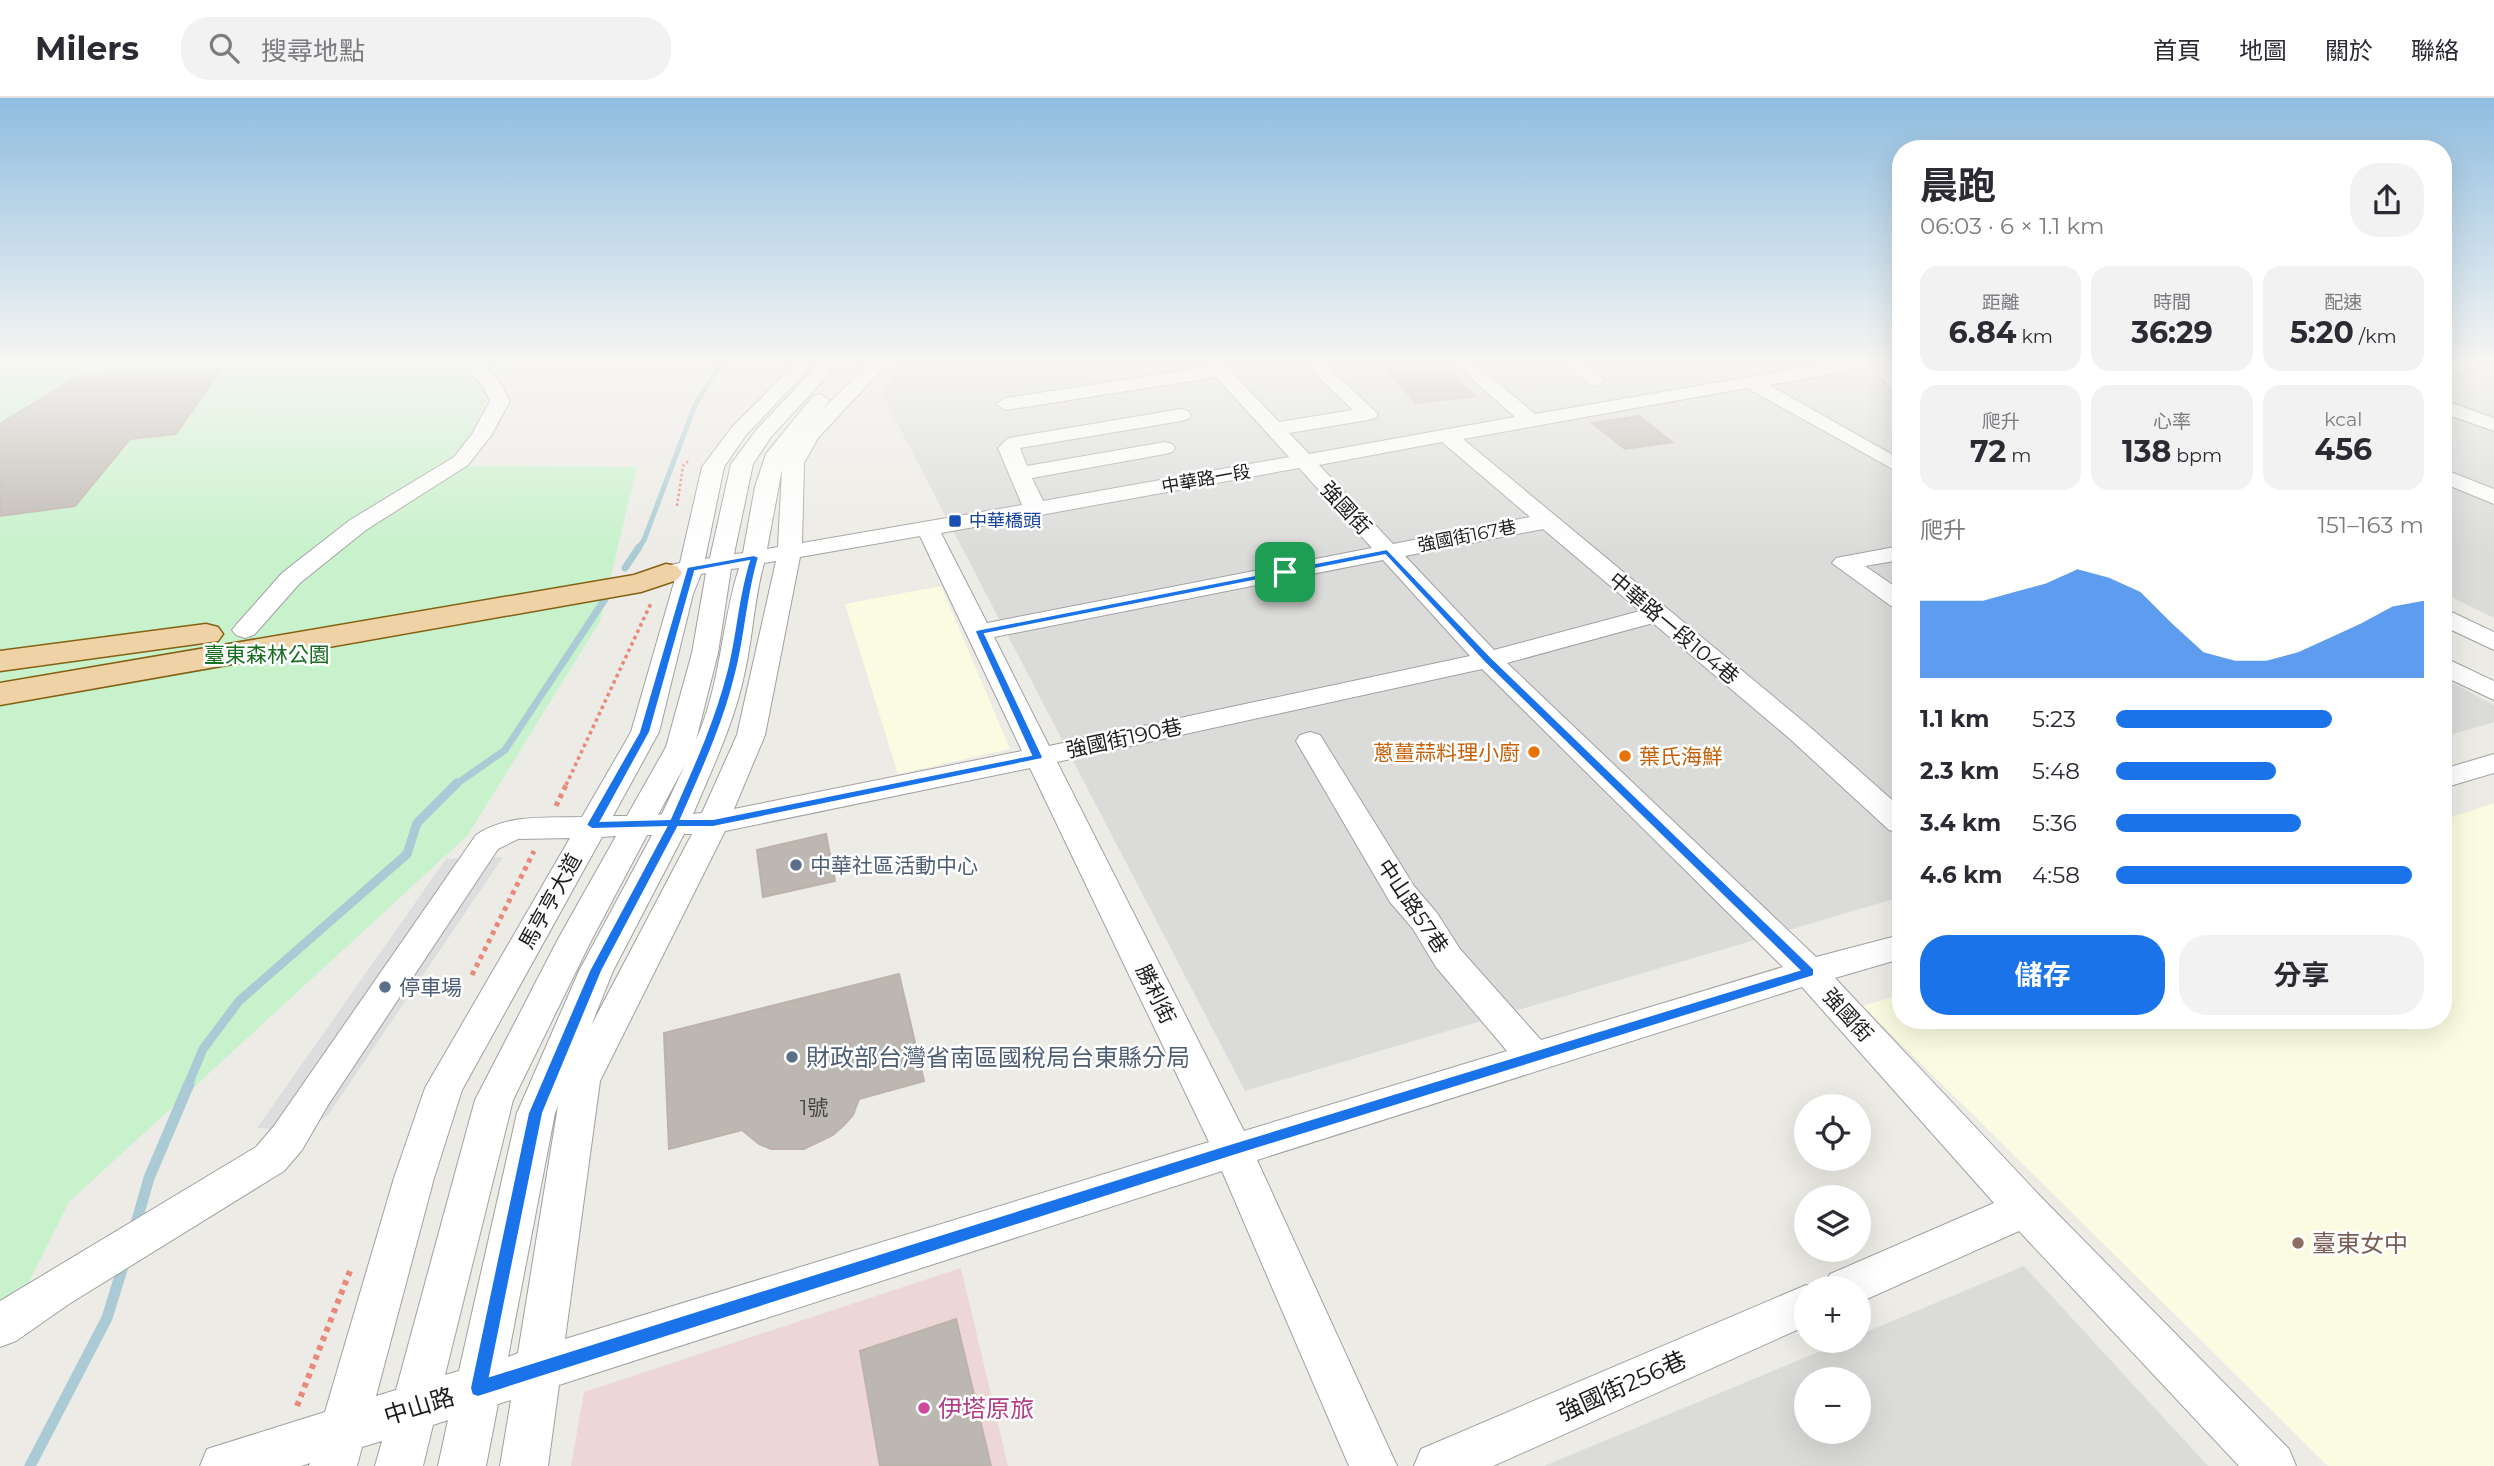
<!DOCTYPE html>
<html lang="zh-TW">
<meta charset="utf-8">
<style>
body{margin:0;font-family:Montserrat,"Noto Sans TC",sans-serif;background:#f2f2f3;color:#2b2b33;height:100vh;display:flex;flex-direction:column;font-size:26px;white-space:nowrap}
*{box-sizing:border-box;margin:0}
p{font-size:23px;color:#7c7c81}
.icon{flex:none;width:38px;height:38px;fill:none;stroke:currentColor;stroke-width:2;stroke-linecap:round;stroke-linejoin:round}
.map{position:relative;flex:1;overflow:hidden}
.side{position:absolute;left:1892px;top:42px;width:560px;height:889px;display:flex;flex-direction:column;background:#fff;border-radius:28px;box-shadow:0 7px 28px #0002}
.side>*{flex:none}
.buttons{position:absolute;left:1794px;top:996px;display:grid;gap:14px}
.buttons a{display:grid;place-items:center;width:77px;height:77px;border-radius:50%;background:#fff;box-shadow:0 7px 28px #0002;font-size:35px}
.pin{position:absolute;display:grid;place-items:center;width:60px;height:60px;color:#fff;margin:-30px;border-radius:14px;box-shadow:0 4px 10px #0006}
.round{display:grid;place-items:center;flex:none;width:74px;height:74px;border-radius:28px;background:#f2f2f3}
.summary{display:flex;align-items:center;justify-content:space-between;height:119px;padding:0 28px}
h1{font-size:38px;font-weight:700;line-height:52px}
.figures{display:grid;grid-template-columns:repeat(3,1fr);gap:10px;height:119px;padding:7px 28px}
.figures div{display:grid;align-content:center;border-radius:18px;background:#f2f2f3;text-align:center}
.figures b{font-size:30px;font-weight:700}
.figures small{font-size:19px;font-weight:400}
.figures p{font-size:19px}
.chart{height:196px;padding:14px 28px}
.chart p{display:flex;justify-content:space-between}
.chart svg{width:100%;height:126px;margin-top:7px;fill:#1a73e8;opacity:.7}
.action{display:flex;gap:14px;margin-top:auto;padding:14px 28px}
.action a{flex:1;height:80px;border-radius:28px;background:#1a73e8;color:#fff;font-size:28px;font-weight:700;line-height:80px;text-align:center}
.action a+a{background:#f2f2f3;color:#2b2b33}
ul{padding:0 28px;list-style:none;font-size:23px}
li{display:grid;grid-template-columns:112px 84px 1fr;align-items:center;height:52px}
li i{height:18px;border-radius:9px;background:#1a73e8}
header{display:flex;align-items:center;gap:42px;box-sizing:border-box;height:98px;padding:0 35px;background:#fff;border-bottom:2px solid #e1e1e2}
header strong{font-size:33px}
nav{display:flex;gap:38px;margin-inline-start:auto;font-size:24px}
.search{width:490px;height:63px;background:#f2f2f3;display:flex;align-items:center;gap:18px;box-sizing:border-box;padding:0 24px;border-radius:28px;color:#7c7c81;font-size:26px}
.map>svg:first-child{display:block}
</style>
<header>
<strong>Milers</strong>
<div class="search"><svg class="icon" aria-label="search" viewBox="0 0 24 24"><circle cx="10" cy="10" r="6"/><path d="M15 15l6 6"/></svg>搜尋地點</div>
<nav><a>首頁</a><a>地圖</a><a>關於</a><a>聯絡</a></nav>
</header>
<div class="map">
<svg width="2494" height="1368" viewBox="0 0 2494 1368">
<rect width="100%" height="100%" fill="#edebe5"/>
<path fill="#dbdbda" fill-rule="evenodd" d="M904,264H1840L1900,296V799L1245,993L882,296Z
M2443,264H2494V520L2443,495Z
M2443,580L2494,607V624L2443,639Z
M2024,1168L2208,1368H1544L1845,1243L1858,1242L1859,1237ZM1858,1281V1334H1806V1281Z"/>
<path fill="#ecd7d6" d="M961,1170L1008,1368H571L584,1294Z"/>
<path fill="#fafbe0" d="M941,488L1010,651L898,676L845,506Z
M2494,705V1368H2328L1863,908L1900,897V922H2443V722Z"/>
<path fill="#c7f2cb" d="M0,264H504L457,368L637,369L600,523L468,737L69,1104L0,1242Z"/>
<path fill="#ddd" d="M503,759L328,1017L307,1033L257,1030L446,761Z"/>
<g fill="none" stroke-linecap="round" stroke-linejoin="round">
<path stroke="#aacbd5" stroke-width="5" d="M638,451L644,442L695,307L722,264"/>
<path stroke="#aacbd5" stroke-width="7" d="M625,470L639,449
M455,687L505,652L607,498"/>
<path stroke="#aacbd5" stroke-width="9" d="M188,987L203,951L239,903L407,756L417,725L457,685"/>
<path stroke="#aacbd5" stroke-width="11" d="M135,1129L149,1080L189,986
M30,1368L107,1220L124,1165"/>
</g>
<path fill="#bdb7b2" stroke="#bdb2a9" stroke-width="2" d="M1380,264H1441L1475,298L1416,305Z
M220,273L176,336L130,341L75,408L0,418V326L78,278Z
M1639,318L1672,344L1625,351L1592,325Z
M826,736L835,783L763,799L757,752Z
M899,876L924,983L859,1001L853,1017L844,1027L833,1037L804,1051H771L759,1046L742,1032L669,1051L664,935Z
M956,1221L991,1368H880L860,1253Z"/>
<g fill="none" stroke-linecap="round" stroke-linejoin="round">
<g stroke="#a1a1a1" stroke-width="2">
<path id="minor" d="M472,264H490L488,272L498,281L510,303L491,338L468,367L366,432L300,485L254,537L245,540L236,537L232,532L236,527L282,475L350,422L454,359L472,336L490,303L483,288L469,273Z
M797,264H816L746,337L724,369L705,461L710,460L731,366L757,331L821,264H840L771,339L753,366L734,456L743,455L755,389L766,356L813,298L820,296L830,302L822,312L870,264H889L818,340L804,365L802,445L1022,407L998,350L1007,341L1014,339L1181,311L1188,313L1191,317L1188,321L1181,323L1020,350L1027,368L1165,344L1172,346L1175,350L1172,354L1165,356L1032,380L1043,403L1289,359L1216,279L1006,312L996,306L1006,300L1207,269L1203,264H1222L1279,324L1353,312L1303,264H1323L1378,316L1375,320L1368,322L1289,335L1309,356L1515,319L1453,264H1473L1535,316L1836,264H1887L1900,278V294L1893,292L1871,269L1769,287L1900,361V375L1747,290L1463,341L1810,629L1900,709V735L1889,732L1790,641L1653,525L1507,565L1816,859L1900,837V861L1835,880L2040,1098L2289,1351L2296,1368H2239L2019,1133L1858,1205V1190H1823L1830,1176L1994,1105L1802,889L1257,1062L1397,1368H1349L1222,1073L559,1287L548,1368H500L511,1302L498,1306L486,1368H438L448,1322L433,1327L423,1368H375L382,1343L362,1349L357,1368H309L310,1365L301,1368H200L207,1351L325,1314L394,1080L425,990L570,740L518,741L498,751L328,1007L302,1052L284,1073L69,1206L16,1243L0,1249V1203L256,1049L274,1028L476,737C507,716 546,720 582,719L631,634L675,481L657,480L654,475L657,470L680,465L702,369L732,329ZM1442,344L1530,419L1393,446L1319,367ZM1299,370L1372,450L987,525L941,435ZM782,371L778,449L767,451ZM1543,431L1640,513L1494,552L1405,458ZM920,438L1022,653L734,711L765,637L800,459ZM1383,462L1470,558L1049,648L994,539ZM776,463L737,637L702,715L693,716C713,669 735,623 745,573C753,537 754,501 764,465ZM739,470C721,526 721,587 696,642L718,555L731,471ZM706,475L692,555L666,649L627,718H613L659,634L693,496L701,476ZM1482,571L1783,869L1541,942L1460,851L1437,815L1414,788L1320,637L1310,634L1300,637L1296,643L1390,804L1413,831L1436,869L1507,953L1244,1033L1057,664ZM685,667L662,716L658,717ZM1030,670L1209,1044L565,1241L600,983L725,733ZM684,736H692L591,928L613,873ZM647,737H652L579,873L517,1015L459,1273L445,1277L513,1002L591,843ZM616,738L557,843L475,1002L396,1292L376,1298L434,1080L462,992L602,739ZM558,1008L518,1255L508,1259L555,1015Z
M1562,264H1583L1605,282L1596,288L1589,286Z
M2449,264H2482L2480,268L2443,277V265Z
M2443,302L2494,320V333L2443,315Z
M2443,371L2494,391V406L2443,385Z
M1900,448V462L1865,468L1900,492V510L1891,508L1832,465L1836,460Z
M2443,510L2494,534V552L2443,528Z
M2443,559L2494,583V602L2443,578Z
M2494,656V675L2443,690V671Z
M1806,1187L1815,1190H1806V1228L1493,1368H1414L1421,1351Z"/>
</g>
<g stroke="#846113" stroke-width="3">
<path id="major" d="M666,466L677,468L682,475L677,482L641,494L0,607V585L634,477Z
M206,526L218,529L223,536L218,543L0,573V553Z"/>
</g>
<path stroke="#e8897b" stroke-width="2.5" stroke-dasharray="2.5 2.5" stroke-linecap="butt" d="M677,408L683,368L688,363"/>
<path stroke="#e8897b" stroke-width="3.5" stroke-dasharray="3.5 3.5" stroke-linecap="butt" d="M566,687L652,503"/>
<path stroke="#e8897b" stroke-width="5" stroke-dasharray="4.5 4.5" stroke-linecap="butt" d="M556,708L567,685
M472,877L534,753"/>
<path stroke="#e8897b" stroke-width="6" stroke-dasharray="5 5" stroke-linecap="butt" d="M297,1308L350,1173"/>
<use href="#minor" fill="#fff" fill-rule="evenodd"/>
<use href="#major" fill="#f0d2a7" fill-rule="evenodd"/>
</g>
<linearGradient id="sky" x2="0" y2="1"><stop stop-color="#8fbde0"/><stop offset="0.58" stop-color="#f7f6f3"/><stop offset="1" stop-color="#f7f6f3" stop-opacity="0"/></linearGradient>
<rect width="2494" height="456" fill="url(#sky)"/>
<path fill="#1a73e8" stroke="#fff" stroke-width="2" fill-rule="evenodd" d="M1387,451L1491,559L1814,871V878L1233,1058L478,1299L472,1297L470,1290L528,1015L589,873L666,729L592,731L586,727L639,634L687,469L754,457L759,459C747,498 746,537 736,575C724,626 702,673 681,721H713L1031,657L975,534L976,532ZM1385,457L1484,564L1799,872L1233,1045L490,1278L543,1015L602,873L678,729H713L1042,661L1043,659L985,536ZM749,463C737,500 736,538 726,575C713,626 691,673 670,721L601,723L650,634L695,473Z"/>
<rect fill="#1a4fb4" stroke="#fff" stroke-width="2.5" x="948" y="416" width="14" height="14" rx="3.5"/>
<g fill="#e8710a" stroke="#fff" stroke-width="2.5">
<circle cx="1534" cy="654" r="7"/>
<circle cx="1625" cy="658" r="7"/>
</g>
<g fill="#5c6f8a" stroke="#fff" stroke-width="2.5">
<circle cx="796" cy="767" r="7"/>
<circle cx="385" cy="889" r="7"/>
<circle cx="792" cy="959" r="7"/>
</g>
<circle fill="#8d6e63" stroke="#fff" stroke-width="2.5" cx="2298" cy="1145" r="7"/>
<circle fill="#d1479c" stroke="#fff" stroke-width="2.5" cx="924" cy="1310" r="7"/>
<g text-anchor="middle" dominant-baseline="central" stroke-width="5" stroke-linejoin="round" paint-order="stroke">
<g font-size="18" fill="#1d1d1d" stroke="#fff">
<text transform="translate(1206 381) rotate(-10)">中華路一段</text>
<text transform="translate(1467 438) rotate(-11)">強國街167巷</text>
</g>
<g font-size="18" fill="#164399" stroke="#fff" text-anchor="start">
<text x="969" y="423">中華橋頭</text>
</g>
<g font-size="21" fill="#1d1d1d" stroke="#fff">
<text transform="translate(1346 410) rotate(47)">強國街</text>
<text transform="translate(1674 530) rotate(40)">中華路一段104巷</text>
<text transform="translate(1124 640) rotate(-12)">強國街190巷</text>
<text transform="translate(550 803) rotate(-61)">馬亨亨大道</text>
<text transform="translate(1413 808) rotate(56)">中山路57巷</text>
<text transform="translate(1156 896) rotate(64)">勝利街</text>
<text transform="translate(1848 917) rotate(48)">強國街</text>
</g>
<g font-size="21" fill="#196e22" stroke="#fff">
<text x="267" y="556">臺東森林公園</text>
</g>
<g font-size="21" fill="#c56008" stroke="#fff" text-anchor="end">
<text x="1520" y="654">蔥薑蒜料理小廚</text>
<text x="1639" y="658" text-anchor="start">葉氏海鮮</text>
</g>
<g font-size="21" fill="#4e5e75" stroke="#fff" text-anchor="start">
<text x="810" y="767">中華社區活動中心</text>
<text x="399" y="889">停車場</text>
</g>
<g font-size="21" fill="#454442">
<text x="814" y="1009">1號</text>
</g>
<g font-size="24" fill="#4e5e75" stroke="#fff" text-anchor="start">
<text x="806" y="959">財政部台灣省南區國稅局台東縣分局</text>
</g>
<g font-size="24" fill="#785e54" stroke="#fff" text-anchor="start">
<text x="2312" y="1145">臺東女中</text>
</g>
<g font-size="24" fill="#1d1d1d" stroke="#fff">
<text transform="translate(1622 1288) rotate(-24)">強國街256巷</text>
<text transform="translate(419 1308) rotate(-17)">中山路</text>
</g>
<g font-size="24" fill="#b23c85" stroke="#fff" text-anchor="start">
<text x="938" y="1310">伊塔原旅</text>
</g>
</g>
</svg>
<div class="buttons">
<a><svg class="icon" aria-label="locate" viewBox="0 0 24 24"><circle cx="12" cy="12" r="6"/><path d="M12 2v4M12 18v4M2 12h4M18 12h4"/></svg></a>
<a><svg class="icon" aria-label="layers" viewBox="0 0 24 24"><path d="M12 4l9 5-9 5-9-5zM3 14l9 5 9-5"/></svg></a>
<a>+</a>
<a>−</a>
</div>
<div class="pin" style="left:1285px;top:474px;background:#1e9e55"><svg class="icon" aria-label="arrive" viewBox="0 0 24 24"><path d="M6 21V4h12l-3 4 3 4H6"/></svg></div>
<section class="side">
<div class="summary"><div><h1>晨跑</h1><p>06:03 · 6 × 1.1 km</p></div><a class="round"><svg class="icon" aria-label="share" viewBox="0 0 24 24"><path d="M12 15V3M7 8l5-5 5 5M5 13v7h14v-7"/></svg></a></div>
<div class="figures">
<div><p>距離</p><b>6.84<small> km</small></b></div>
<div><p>時間</p><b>36:29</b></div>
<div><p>配速</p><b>5:20<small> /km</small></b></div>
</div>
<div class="figures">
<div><p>爬升</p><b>72<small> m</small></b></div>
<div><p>心率</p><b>138<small> bpm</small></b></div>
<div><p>kcal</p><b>456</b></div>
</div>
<div class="chart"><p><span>爬升</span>151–163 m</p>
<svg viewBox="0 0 160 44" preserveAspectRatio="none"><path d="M0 44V17L10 17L20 17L30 14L40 11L50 6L60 9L70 14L80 25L90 35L100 38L110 38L120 35L130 30L140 25L150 19L160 17V44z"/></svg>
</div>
<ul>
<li><b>1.1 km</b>5:23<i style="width:70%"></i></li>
<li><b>2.3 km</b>5:48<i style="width:52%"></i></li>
<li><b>3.4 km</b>5:36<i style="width:60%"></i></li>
<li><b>4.6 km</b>4:58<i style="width:96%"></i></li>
</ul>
<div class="action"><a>儲存</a><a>分享</a></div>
</section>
</div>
